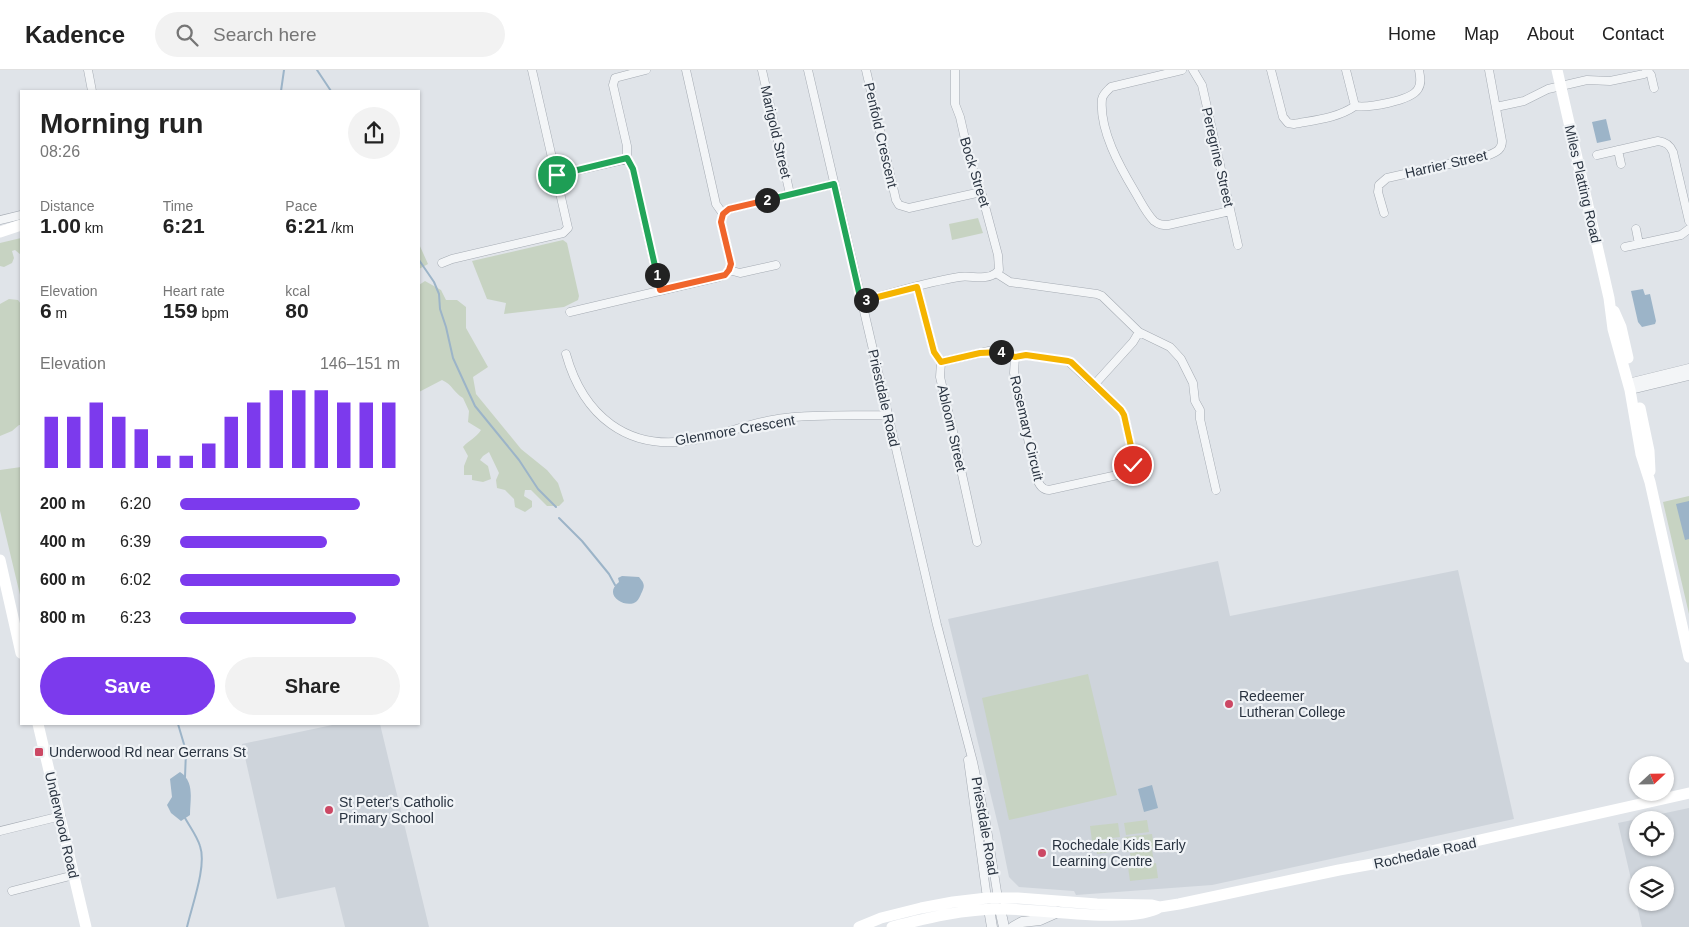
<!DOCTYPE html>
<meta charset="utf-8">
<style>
body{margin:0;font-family:Arial,sans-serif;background:#f2f2f2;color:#222;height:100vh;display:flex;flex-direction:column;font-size:19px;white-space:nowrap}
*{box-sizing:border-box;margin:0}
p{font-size:16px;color:#767676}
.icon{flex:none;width:28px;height:28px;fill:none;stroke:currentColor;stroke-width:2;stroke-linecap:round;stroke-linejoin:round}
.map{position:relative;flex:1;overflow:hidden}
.details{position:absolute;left:20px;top:20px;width:400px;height:635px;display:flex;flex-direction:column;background:#fff;border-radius:0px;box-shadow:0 1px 4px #0004}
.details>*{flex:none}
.needle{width:32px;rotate:68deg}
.tools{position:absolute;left:1629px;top:686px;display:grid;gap:10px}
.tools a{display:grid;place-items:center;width:45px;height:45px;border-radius:50%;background:#fff;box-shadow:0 1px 4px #0004;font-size:25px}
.pin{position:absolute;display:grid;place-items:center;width:42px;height:42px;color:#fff;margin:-21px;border:2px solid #fff;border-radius:50%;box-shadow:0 1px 5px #0007}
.km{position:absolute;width:25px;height:25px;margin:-12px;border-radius:50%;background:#222;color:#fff;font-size:14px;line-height:25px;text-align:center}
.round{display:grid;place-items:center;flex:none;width:52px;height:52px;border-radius:26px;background:#f2f2f2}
.head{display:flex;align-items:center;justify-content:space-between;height:85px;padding:0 20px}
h1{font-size:28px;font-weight:800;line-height:38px}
.figures{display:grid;grid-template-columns:repeat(3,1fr);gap:8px;height:85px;padding:5px 20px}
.figures div{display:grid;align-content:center}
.figures b{font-size:21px;font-weight:800}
.figures small{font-size:14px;font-weight:400}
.figures p{font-size:14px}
.chart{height:140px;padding:10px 20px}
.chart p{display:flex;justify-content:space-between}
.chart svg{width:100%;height:90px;margin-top:5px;stroke:#7c3aed;stroke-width:6}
.action{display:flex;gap:10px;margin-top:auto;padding:10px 20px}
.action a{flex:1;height:58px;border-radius:30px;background:#7c3aed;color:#fff;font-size:20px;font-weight:800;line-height:58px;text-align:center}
.action a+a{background:#f2f2f2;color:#222}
ul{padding:0 20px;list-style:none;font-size:16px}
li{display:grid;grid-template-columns:80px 60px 1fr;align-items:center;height:38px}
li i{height:12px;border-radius:6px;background:#7c3aed}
header{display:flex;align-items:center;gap:30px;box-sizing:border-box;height:70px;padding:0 25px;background:#fff;border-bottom:1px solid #e0e0e0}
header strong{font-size:24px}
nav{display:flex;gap:28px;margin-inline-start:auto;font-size:18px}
.search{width:350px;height:45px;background:#f2f2f2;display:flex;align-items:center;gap:12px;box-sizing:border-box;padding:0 18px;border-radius:28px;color:#767676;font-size:19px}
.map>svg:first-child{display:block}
</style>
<header>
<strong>Kadence</strong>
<div class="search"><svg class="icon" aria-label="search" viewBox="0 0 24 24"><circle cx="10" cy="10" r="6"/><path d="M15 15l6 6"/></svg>Search here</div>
<nav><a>Home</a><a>Map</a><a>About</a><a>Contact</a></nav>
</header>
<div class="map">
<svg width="1689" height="857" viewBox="0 0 1689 857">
<rect width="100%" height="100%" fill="#e0e4e9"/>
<path fill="#ced4db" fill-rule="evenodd" d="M1218,491L1230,546L1458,500L1514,749L1212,815L1076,825L1074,821L1019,817L1009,807L1000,763L948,549Z
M337,654H380L429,857H345L335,817L277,829L242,674Z
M1689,738V857H1642L1618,753ZM1638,750H1665V778H1638ZM1638,805H1665V832H1638Z"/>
<path fill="#c7d3c2" d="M978,148L983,163L952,170L949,154Z
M21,168V185L15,180L12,181L14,188L12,193L4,197L0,196V173Z
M563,170L567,173L579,226L578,230L564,237L504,244L506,233L487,229L472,191Z
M419,174L428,194L419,199Z
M425,211L441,220L446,230H457L466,237V258L488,297L473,307L476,324L521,379L547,400L558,413L564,431L559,436H547L531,420H525L524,426L532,431V437L525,442L515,437L514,429L505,420L497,418L496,410L499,403L489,382L483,386L480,390L488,396L491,409L483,412L472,410V405H464V396L468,386L463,377C469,370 476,368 481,360L468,352L469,341L463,328C453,322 453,315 442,310L419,322L420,283L419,281V215Z
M9,229L18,230L21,234V355H19L12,361L0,366V234Z
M21,397V529L0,441V400Z
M1689,426V544L1663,432Z
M1088,604L1117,725L1009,750L982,628Z
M1147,750L1149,762L1126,765L1124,753Z
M1118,753L1120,767L1092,771L1090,756Z
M1152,764L1154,778L1126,782L1124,767Z
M1117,769L1119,781L1097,784L1095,772Z
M1152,780L1154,792L1132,795L1130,783Z
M1156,793L1158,808L1130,811L1128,797Z"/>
<path fill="#9cb4c8" d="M1606,49L1611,70L1597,73L1592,52Z
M1643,219L1645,225L1650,224L1656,251L1655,254L1642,257L1638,252L1631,221Z
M1689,431V469L1685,470L1676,434Z
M622,506L639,507C645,514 645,516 641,524C640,526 639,529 637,531C628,540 601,526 619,512L618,508Z
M180,702C195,712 190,729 190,745L181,751L171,743L167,735L172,727L170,709Z
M1152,715L1158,738L1144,742L1138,719Z"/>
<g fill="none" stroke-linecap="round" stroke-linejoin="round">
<path stroke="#9cb4c8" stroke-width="2" d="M317,0L331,21
M281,21L284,0
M419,190L434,212L439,224L440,239L446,257L453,288L475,336L519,390L538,419L556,437
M559,448L582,471L609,504L615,515
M178,654L186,681L185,707
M185,748C190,757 197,766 200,776C207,796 192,835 187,857"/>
<g stroke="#a5abb3" stroke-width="9">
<path id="minor" d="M88,0L92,21
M762,0L790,124
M808,0L937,555L973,692L986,753L998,828
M866,0L896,130L899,135L909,138L981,122
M955,0V34L960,47L970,91L982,125L998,185L999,200L996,203
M1182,0L1111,17C1107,21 1103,24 1102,29C1099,60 1120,97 1135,122C1141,132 1146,143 1154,151C1159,155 1163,155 1168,155L1230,141
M1193,0L1202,15L1238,175
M1271,0L1283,47L1288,53L1294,54C1315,50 1338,48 1355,36C1368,38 1411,31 1418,19C1422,13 1420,6 1419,0
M1346,0L1355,36
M1648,1L1651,5L1654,18
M1496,37L1524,31L1548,19L1587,10L1610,11L1644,4L1648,0
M1618,80L1621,94
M1597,85L1658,71C1666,72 1670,75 1673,82L1689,151
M627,89L633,99L660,220
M557,105L627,89V76L613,15L615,8L646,0
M1384,143L1378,122L1379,115L1387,108L1489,85C1497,82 1502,79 1502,71L1489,0
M723,144L729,139L834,114
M0,150L21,145
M1636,159L1639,174
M1625,177L1681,165L1689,159
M442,193L452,189L563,163L568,158L532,0
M729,200L740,203L776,195
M996,203L1010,212L1097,224L1102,226L1139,262L1170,277L1181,289L1193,313L1195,331L1200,340V349L1216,420
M917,217L934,282L941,292L940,307L955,370L954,375L958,381V386L977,472
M861,231C894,223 926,212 959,207C971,205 986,211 996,203
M570,242L719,207C726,205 729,202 731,194L721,152L723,144L716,134L686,0
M566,284C583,345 627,382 693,370C724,365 754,351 785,348C819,344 854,346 888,345
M941,292L989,281L1004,283L1014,287L1026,285L1068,291L1121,340L1124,345L1134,390L1131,399L1122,404L1049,420C1042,420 1038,413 1036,406L1014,303L1015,287
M1628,313L1689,298
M1094,315L1133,272L1139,262
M1630,320L1689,306
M968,690L987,828
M0,761L61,746
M12,821L74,805"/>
</g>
<g stroke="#a5abb3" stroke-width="11">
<path id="tertiary" d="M989,839L992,857
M1000,839L1004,857
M1013,857L1022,852L1040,850L1058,842"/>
</g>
<use href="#minor" stroke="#f3f5f7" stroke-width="8"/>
<use href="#tertiary" stroke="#f3f5f7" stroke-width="10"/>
<path stroke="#fff" stroke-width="11" d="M1557,0L1609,228L1613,259L1630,320L1641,384L1650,412L1689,587
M0,162L21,155
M1614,241L1621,257L1628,288
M1640,338L1649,381L1650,401
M0,490L21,583
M38,654L86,857
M859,857L881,848L921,838L953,832L987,828H1018L1097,834L1152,835L1160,837L1179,834L1339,800L1378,793L1689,723
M892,857C927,848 964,839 1001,839C1037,838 1133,855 1160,837"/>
</g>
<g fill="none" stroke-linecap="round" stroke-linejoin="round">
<g stroke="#fff" stroke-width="10">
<path id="split-1" d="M557,105L627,88L633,99L657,205"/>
</g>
<g stroke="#fff" stroke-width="10">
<path id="split-2" d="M657,205L660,220L725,205L729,200L731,194L721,152L723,144L729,139L767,130"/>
</g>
<g stroke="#fff" stroke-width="10">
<path id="split-3" d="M767,130L834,114L861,231L866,230"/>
</g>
<g stroke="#fff" stroke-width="10">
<path id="split-4" d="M866,230L917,217L934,282L941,292L980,283L1001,282"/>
</g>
<g stroke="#fff" stroke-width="10">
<path id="split-5" d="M1001,282L1015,287L1026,285L1068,291L1071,292L1121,340L1124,345L1134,390L1133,395"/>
</g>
<use href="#split-1" stroke="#22a559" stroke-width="6"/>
<use href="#split-2" stroke="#f0652b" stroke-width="6"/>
<use href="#split-3" stroke="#22a559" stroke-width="6"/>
<use href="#split-4" stroke="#f5b400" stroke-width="6"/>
<use href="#split-5" stroke="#f5b400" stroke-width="6"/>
</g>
<g fill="#cc4864" stroke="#f0f3f6" stroke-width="2">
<circle cx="1229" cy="634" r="5"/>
<rect x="34" y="677" width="10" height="10" rx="2.5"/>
<circle cx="329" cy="740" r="5"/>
<circle cx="1042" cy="783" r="5"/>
</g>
<g text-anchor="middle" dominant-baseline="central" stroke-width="4.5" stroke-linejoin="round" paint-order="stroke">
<g font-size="14" fill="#293340" stroke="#f0f3f6">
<text transform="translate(776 62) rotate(77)">Marigold Street</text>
<text transform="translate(881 65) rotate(77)">Penfold Crescent</text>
<text transform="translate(1218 87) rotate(77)">Peregrine Street</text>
<text transform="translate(1446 94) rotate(-13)">Harrier Street</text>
<text transform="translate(975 102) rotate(73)">Bock Street</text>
<text transform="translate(1583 114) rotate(77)">Miles Platting Road</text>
<text transform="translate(884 328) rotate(77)">Priestdale Road</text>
<text transform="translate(952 358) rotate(77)">Abloom Street</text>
<text transform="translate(1027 358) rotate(77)">Rosemary Circuit</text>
<text transform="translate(735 360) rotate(-10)">Glenmore Crescent</text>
<text transform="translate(62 755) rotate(77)">Underwood Road</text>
<text transform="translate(985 756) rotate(80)">Priestdale Road</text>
<text transform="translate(1425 783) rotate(-12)">Rochedale Road</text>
</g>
<g font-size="14" fill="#293340" stroke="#f0f3f6" text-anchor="start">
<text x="1239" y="626">Redeemer<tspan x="1239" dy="16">Lutheran College</tspan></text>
<text x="49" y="682">Underwood Rd near Gerrans St</text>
<text x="339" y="732">St Peter's Catholic<tspan x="339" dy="16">Primary School</tspan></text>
<text x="1052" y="775">Rochedale Kids Early<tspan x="1052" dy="16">Learning Centre</tspan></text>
</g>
</g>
</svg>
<div class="tools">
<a><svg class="needle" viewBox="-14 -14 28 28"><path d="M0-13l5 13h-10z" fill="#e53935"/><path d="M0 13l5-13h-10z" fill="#767676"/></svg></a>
<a><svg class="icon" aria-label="locate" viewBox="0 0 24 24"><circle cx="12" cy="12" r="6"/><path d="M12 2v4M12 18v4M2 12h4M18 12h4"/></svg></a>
<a><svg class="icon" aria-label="layers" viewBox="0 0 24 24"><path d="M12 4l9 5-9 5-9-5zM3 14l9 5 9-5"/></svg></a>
</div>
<div class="pin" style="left:557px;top:105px;background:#1e9e55"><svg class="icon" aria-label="arrive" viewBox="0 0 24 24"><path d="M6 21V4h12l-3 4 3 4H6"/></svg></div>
<div class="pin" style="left:1133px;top:395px;background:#d93025"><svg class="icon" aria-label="check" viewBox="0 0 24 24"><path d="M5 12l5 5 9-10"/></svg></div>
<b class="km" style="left:657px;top:205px">1</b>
<b class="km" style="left:767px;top:130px">2</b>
<b class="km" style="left:866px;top:230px">3</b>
<b class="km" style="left:1001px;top:282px">4</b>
<section class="details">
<div class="head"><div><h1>Morning run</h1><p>08:26</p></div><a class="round"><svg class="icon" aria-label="share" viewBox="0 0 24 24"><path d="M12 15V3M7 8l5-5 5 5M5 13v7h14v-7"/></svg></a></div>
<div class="figures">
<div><p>Distance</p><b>1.00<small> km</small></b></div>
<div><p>Time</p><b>6:21</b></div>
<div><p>Pace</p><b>6:21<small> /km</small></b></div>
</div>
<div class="figures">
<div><p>Elevation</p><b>6<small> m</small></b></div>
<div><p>Heart rate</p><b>159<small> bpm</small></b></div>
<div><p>kcal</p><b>80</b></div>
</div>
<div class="chart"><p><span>Elevation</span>146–151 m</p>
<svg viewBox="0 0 160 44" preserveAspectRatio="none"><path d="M5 44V19M15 44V19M25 44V12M35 44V19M45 44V25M55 44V38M65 44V38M75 44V32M85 44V19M95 44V12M105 44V6M115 44V6M125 44V6M135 44V12M145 44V12M155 44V12"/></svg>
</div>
<ul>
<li><b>200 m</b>6:20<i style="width:82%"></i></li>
<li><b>400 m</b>6:39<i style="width:67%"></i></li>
<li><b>600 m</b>6:02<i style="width:100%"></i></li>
<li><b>800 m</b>6:23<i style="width:80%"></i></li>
</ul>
<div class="action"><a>Save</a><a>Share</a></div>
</section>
</div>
